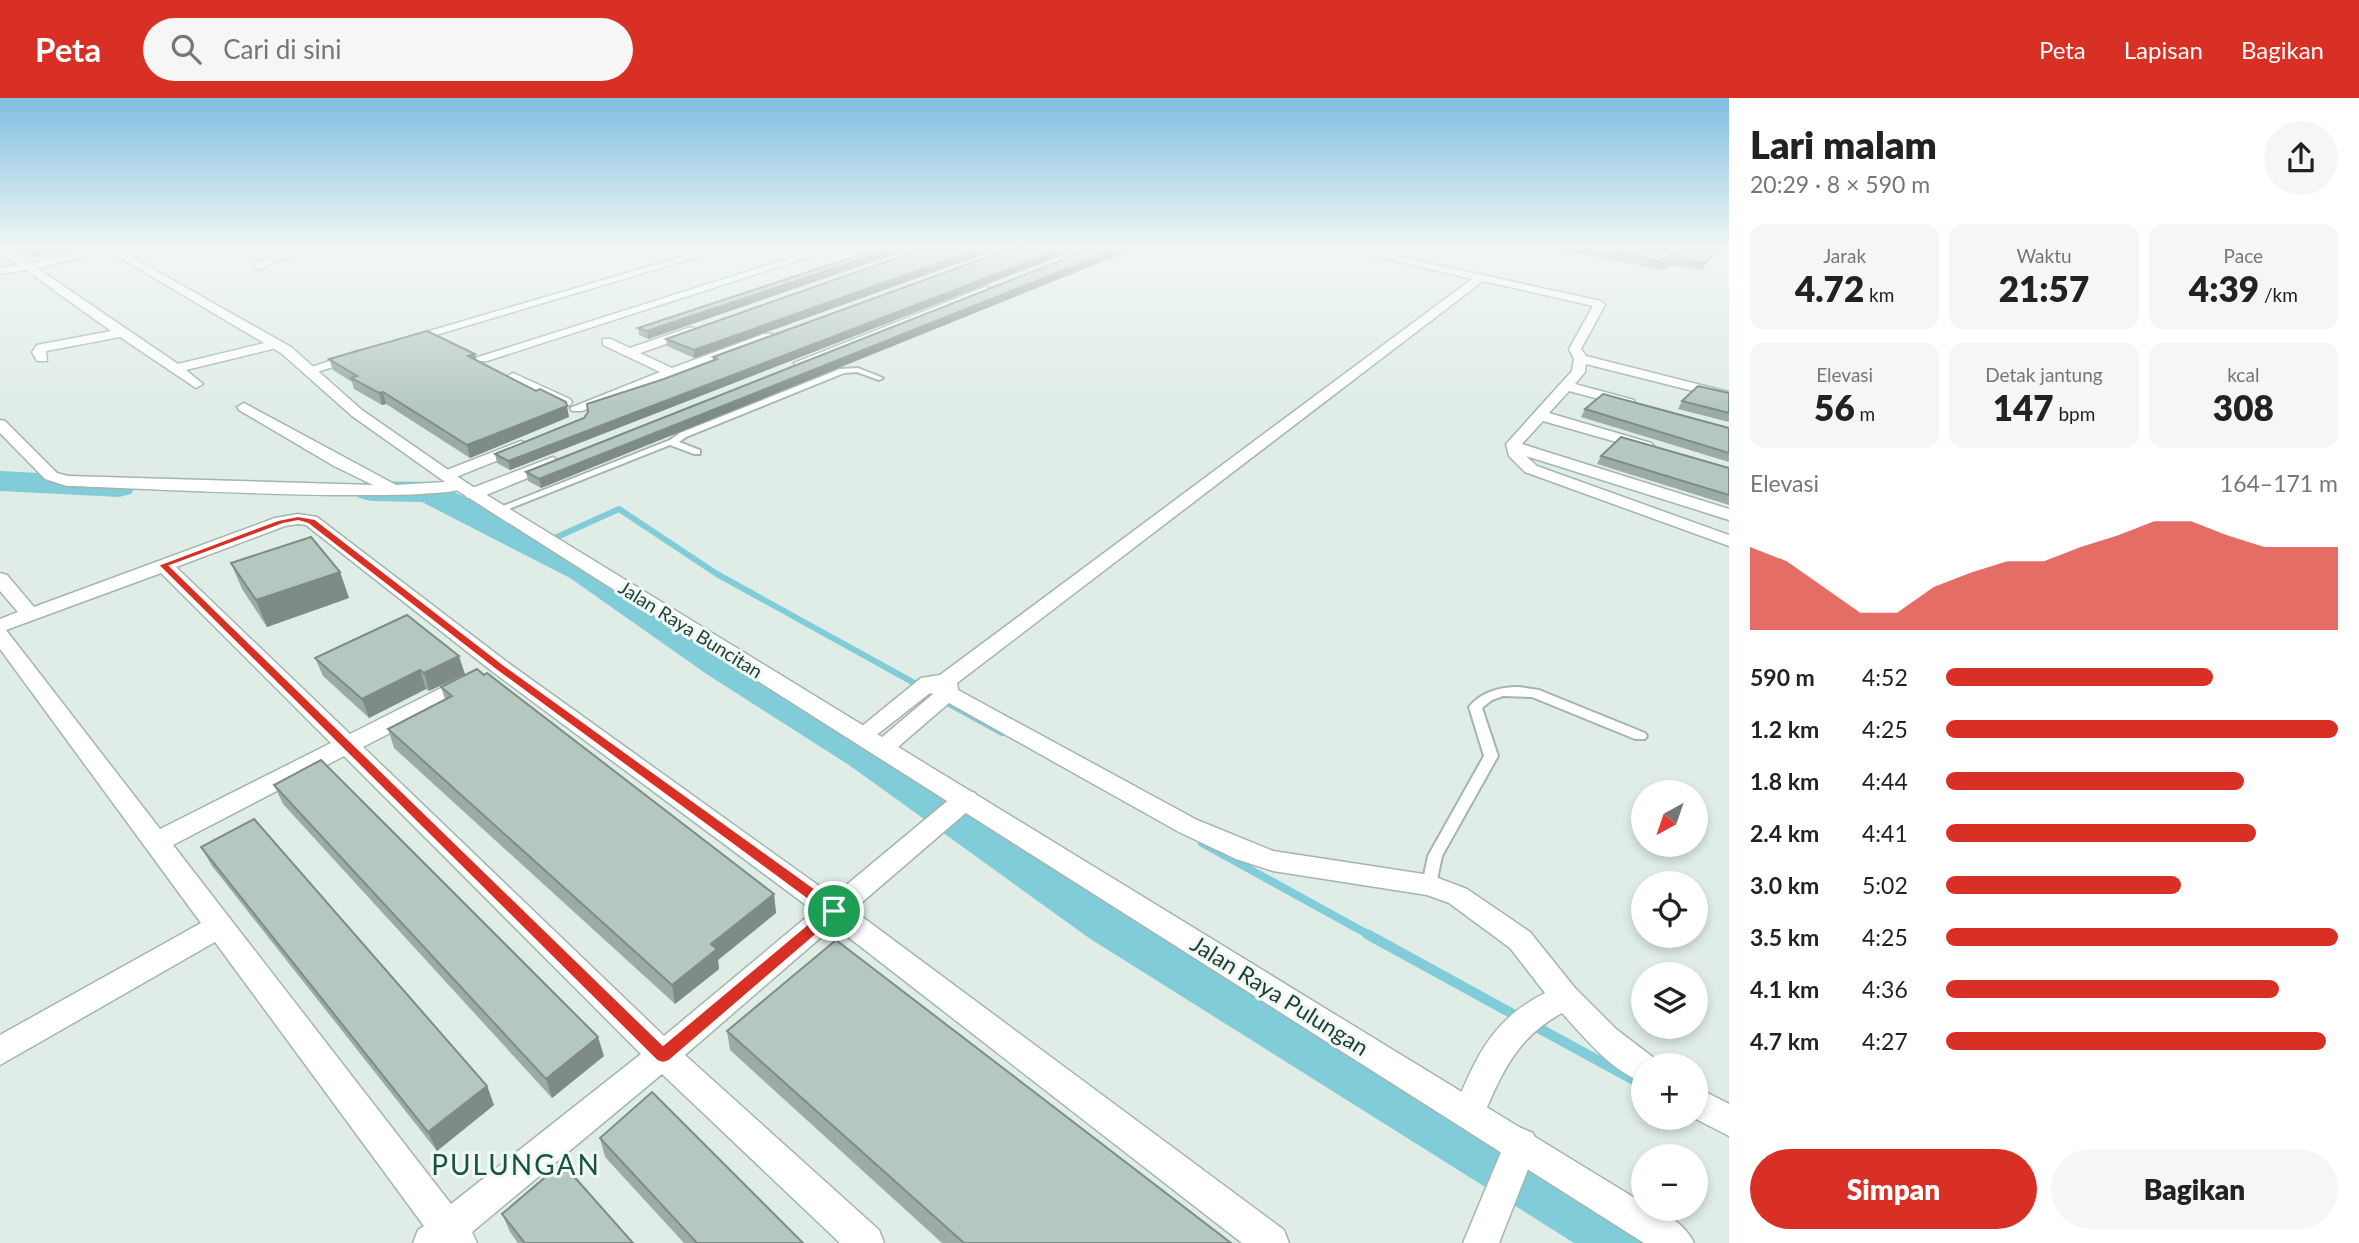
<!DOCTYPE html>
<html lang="id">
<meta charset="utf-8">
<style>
body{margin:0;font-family:Lato,sans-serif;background:#f6f6f6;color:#222;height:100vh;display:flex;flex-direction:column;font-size:26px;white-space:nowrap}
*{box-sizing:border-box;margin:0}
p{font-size:23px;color:#767676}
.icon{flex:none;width:38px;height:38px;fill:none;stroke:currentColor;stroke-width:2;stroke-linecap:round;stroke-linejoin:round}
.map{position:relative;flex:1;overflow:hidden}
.drawer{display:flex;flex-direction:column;background:#fff;width:630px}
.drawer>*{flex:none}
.needle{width:46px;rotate:220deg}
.fabs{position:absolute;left:1631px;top:682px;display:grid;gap:14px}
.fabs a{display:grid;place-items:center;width:77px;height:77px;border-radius:50%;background:#fff;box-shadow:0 4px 10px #0003;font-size:35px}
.pin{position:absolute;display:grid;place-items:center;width:60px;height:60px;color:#fff;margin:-30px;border:4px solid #fff;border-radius:50%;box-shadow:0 2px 7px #0007}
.round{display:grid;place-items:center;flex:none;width:74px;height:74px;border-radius:37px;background:#f6f6f6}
.summary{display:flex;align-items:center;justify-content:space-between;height:119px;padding:0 21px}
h1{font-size:38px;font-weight:800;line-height:52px}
.figures{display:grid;grid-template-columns:repeat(3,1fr);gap:10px;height:119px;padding:7px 21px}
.figures div{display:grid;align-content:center;border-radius:14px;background:#f6f6f6;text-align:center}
.figures b{font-size:35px;font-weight:800}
.figures small{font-size:19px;font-weight:400}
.figures p{font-size:19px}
.chart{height:196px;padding:14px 21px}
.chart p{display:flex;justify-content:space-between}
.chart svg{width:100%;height:126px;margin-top:7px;fill:#d93025;opacity:.7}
.action{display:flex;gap:14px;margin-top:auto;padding:14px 21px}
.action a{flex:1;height:80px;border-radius:42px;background:#d93025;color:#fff;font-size:28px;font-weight:800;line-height:80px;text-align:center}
.action a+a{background:#f6f6f6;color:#222}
ul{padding:0 21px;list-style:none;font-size:23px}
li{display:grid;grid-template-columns:112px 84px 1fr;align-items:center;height:52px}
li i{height:18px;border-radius:9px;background:#d93025}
header{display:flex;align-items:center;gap:42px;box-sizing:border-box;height:98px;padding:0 35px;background:#d93025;color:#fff}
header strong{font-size:33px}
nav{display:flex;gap:38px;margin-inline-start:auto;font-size:24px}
.search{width:490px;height:63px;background:#f6f6f6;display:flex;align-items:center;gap:18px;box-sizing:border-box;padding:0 24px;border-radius:38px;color:#767676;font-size:26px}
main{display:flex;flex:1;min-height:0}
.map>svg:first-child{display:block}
</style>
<header>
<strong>Peta</strong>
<div class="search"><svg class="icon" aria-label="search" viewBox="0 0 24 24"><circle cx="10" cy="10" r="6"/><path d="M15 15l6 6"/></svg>Cari di sini</div>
<nav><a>Peta</a><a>Lapisan</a><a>Bagikan</a></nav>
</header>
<main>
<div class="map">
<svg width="1729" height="1145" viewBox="0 0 1729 1145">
<rect width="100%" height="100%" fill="#e0ede7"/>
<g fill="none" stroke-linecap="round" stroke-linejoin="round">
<path stroke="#81ccd9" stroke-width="6" d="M537,448L619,411L717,476L936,597"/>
<path stroke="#81ccd9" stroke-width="8" d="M933,596L1002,634
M1202,745L1371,838"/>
<path stroke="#81ccd9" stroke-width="10" d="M1367,836L1520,920
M1533,927L1643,987"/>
<path fill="#81ccd9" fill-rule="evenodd" d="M0,373L119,379L131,382L136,389L131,396L119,399L0,393Z
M371,383L428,384L440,387L598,464L738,559L883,643L1129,808L1643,1104V1111C1667,1111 1671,1125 1679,1145H1574L1089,840L849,667L708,577L570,480L422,404L371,403L359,400L354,393L359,386Z"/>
<g stroke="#a2b5ae" stroke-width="4">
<path id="service" d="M858,270L883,280L879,282L857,274L844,275L686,339L679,344L700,352V356H694L670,347L501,414L498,415L493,412L670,342L680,335L840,271Z
M1519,589L1539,592L1645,635L1647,638L1645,641H1635L1532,599L1503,598L1492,602L1482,610L1498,658L1442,758L1435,791L1430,793L1425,791L1422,787L1428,758L1484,658L1469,609C1481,594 1500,589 1519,589Z"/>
</g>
<g stroke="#a2b5ae" stroke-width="3">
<path id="minor" d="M0,149H7L30,165L107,149H125L37,170L178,266L277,242L283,246L281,249L186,272L203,286L196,290L120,239L46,253L47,263H37L32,254L37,247L111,233L26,172L0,176V170L18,167L0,154Z
M307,149H323L266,167L263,171L254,169L258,163Z
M715,149H731L409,245L405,246L399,242Z
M825,149H840L487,263H477L475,260Z
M985,149H1003L1013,153L1008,156Z
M1336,149H1354L1601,203L1605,207L1581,251L1586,258L1729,294V302L1586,266L1585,274L1575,286L1634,302V308L1629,309L1569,293L1549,315L1651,345L1654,348L1651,351H1641L1543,323L1522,346L1729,411V422L1526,358L1537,368L1729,437V448L1525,374L1509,358L1506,346L1572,273L1574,261L1569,251L1593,208L1483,183L957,585L958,592L1197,722L1273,753L1430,777L1467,791L1530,834L1575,890L1616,931L1654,960L1658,968H1643V984C1611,973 1585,940 1562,915C1514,941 1501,978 1480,1025L1469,1029L1458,1025L1453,1014C1476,960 1490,923 1545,895L1510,850L1449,805L1427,797L1273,773L1236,761L1179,734L949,605L891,655L883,658L875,655L872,650L875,645L933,596L930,595L870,642L862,645L854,642L851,637L921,580L940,577L1472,181Z
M1576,149H1597L1656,160L1674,149H1686L1658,166Z
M985,189L995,191L806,268H796L794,265Z
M691,229L697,233L695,236L640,255L672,270L764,236H772L774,239L582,313H572L570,310L660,274L603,247V241H611L630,250Z
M358,253L364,257L363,260L310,276L303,272Z
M513,275L570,301L572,304L570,307H560L508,282L506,279Z
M244,305L396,387L461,383L469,388C450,408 117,389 67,388L45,381L0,335V322L5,323L57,375L68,378L373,387L334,368L239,312L237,309Z
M521,343L526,345L529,348L526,351L451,381L445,383L437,378L439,375Z
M553,359L561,364L559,367L479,400H467L465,396L467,392Z
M298,416L317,419L507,564L833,798L957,695L966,692L975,695L978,701L975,707L853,812L1284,1132L1289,1145H1242L834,828L685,957L879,1132L884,1145H840L662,976L472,1134L477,1145H413L418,1132L424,1128L215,844L0,967V937L201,825L0,551V521L18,514L0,493V475L7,477L34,509L275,420ZM298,426L306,427L493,574L814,813L664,938L363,649L477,590L480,585L477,580H461L350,636L176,469L285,428ZM161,475L331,645L160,731L6,532ZM344,658L641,956L451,1106L173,747Z
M1696,989L1729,1006V1038L1694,1020Z
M1521,1030L1533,1035L1538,1046L1499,1145H1463L1509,1035Z"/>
</g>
<g stroke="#a2b5ae" stroke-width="3">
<path id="tertiary" d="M102,149H114L291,249L362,312L467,385L1643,1105V1111C1663,1111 1686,1127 1694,1145H1644L455,391L352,318L281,255Z"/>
</g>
<use href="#service" fill="#fff" fill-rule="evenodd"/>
<use href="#minor" fill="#fff" fill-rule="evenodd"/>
<use href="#tertiary" fill="#fff" fill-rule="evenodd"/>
</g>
<path fill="#9caca5" d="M15,149H86L33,159L19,152Z
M884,149H916L648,241L639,237L638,230Z
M928,149H1004L694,260L667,248L666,241Z
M1015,149H1083L510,372L497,365L495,356L584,320L664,281L713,263V259Z
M1095,149H1138L541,390L528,383L526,374Z
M1540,149H1596L1660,163L1720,149L1701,172L1670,167L1664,172Z
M1610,149H1670L1655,157Z
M329,261L477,263L569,319L470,360L386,306L382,307L354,291L352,284L333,272Z
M1729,295V324L1678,311L1682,303Z
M1585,311L1729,330V364L1581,319Z
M1601,358L1729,370V407L1597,366Z
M231,465L340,474L349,500L267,529L242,491Z
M315,560L465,576L429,593L426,591L369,620L323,578Z
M441,589L774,796L776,815L718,862L719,871L675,906L394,650L388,631L445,601Z
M274,687L604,958L552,1000L283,706Z
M201,749L487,988L494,1007L437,1053L212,768Z
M727,933L1231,1145H942L730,952Z
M600,1040L803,1145H684L605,1059Z
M502,1116L633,1145H518L510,1134Z"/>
<path fill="#7f8c86" d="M49,149H86L33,159L30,152Z
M897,149H916L648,241L647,233Z
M985,149H1004L694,260V252Z
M1067,149H1083L510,372L508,363Z
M1122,149H1138L541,390L539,381Z
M1662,149H1670L1655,157L1658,151Z
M1719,149H1720L1718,152L1701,172L1704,166Z
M475,256L478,267L468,258Z
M383,294L386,306L382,307L379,295Z
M567,308L569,319L470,360L467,347Z
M340,474L349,500L267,529L256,502Z
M459,558L465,576L429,593L424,575Z
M420,572L426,591L369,620L362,601Z
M774,796L776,815L718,862L719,871L675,906L672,887L711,846Z
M598,939L604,958L552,1000L546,981Z
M487,988L494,1007L437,1053L428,1034Z"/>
<path fill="#b5c8c0" stroke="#7f8c86" stroke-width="2" d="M23,149H49L30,152Z
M884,149H897L647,233L638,230Z
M928,149H985L694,252L666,241Z
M1015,149H1067L508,363L495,356L584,320L588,314L587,306L664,281L717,261L713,259Z
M1095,149H1122L539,381L526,374Z
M1574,149H1596L1660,163L1683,149H1719L1704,166L1673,161L1667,166Z
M1645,149H1662L1658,151Z
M427,233L475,256L468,258L536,293L540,291L566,304L567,308L467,347L383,294L379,295L351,280L357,278L329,261Z
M1698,288L1729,295V315L1682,303Z
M1603,296L1729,330V355L1585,311Z
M1621,339L1729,370V397L1601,358Z
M311,439L340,474L256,502L231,465Z
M407,517L459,558L424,575L420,572L362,601L315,560Z
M477,571L484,577L487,575L774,796L711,846L717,851L672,887L388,631L452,598L441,589Z
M321,662L598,939L546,981L274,687Z
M254,721L487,988L428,1034L201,749Z
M836,842L1231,1145H964L727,933Z
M652,994L803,1145H697L600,1040Z
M562,1065L633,1145H525L502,1116Z"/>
<linearGradient id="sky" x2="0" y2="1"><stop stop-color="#7fbee2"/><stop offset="0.48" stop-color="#f1f7f4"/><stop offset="1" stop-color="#f1f7f4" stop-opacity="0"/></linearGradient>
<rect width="1729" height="309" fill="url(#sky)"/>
<path fill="#d93025" stroke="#fff" stroke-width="2" fill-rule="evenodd" d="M298,418L315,421L504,567L839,808L841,813L839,817L669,963L663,965L657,963L158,467L278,422ZM298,423L308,426L496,572L823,813L663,947L170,468L283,426Z"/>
<g text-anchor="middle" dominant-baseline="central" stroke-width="6" stroke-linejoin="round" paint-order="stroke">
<g font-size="19" fill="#1e3f36" stroke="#f1f9f5">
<text transform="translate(691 531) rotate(32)">Jalan Raya Buncitan</text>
</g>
<g font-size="23" fill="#1e3f36" stroke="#f1f9f5">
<text transform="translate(1280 897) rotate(32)">Jalan Raya Pulungan</text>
</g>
<g font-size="28" letter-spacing="2" fill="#185344" stroke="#f1f9f5">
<text x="516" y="1066">PULUNGAN</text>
</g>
</g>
</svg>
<div class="fabs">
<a><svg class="needle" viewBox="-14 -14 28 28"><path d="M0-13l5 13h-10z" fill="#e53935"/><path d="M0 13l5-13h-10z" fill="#767676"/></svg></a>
<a><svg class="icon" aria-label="locate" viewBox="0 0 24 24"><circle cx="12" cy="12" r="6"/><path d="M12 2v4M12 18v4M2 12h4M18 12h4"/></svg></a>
<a><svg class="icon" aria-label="layers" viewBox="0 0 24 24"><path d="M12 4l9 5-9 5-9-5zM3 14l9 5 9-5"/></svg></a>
<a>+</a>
<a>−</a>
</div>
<div class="pin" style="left:834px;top:813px;background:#1e9e55"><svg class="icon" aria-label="arrive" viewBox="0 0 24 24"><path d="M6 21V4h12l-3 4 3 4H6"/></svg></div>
</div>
<section class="drawer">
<div class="summary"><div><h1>Lari malam</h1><p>20:29 · 8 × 590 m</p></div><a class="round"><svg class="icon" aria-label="share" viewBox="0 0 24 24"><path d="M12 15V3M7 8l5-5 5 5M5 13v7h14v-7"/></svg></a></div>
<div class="figures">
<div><p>Jarak</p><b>4.72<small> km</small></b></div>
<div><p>Waktu</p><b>21:57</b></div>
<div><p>Pace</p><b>4:39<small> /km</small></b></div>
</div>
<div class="figures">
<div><p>Elevasi</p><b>56<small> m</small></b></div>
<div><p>Detak jantung</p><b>147<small> bpm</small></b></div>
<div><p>kcal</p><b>308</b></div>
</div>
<div class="chart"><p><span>Elevasi</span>164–171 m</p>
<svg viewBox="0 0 160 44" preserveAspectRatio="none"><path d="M0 44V15L10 20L20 29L30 38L40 38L50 29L60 24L70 20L80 20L90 15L100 11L110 6L120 6L130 11L140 15L150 15L160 15V44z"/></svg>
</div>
<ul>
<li><b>590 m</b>4:52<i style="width:68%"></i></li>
<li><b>1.2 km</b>4:25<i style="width:100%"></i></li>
<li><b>1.8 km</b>4:44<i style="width:76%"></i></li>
<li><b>2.4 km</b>4:41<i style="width:79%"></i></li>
<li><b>3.0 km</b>5:02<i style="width:60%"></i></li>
<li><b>3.5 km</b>4:25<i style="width:100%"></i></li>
<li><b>4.1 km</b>4:36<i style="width:85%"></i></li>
<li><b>4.7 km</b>4:27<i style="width:97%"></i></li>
</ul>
<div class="action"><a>Simpan</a><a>Bagikan</a></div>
</section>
</main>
